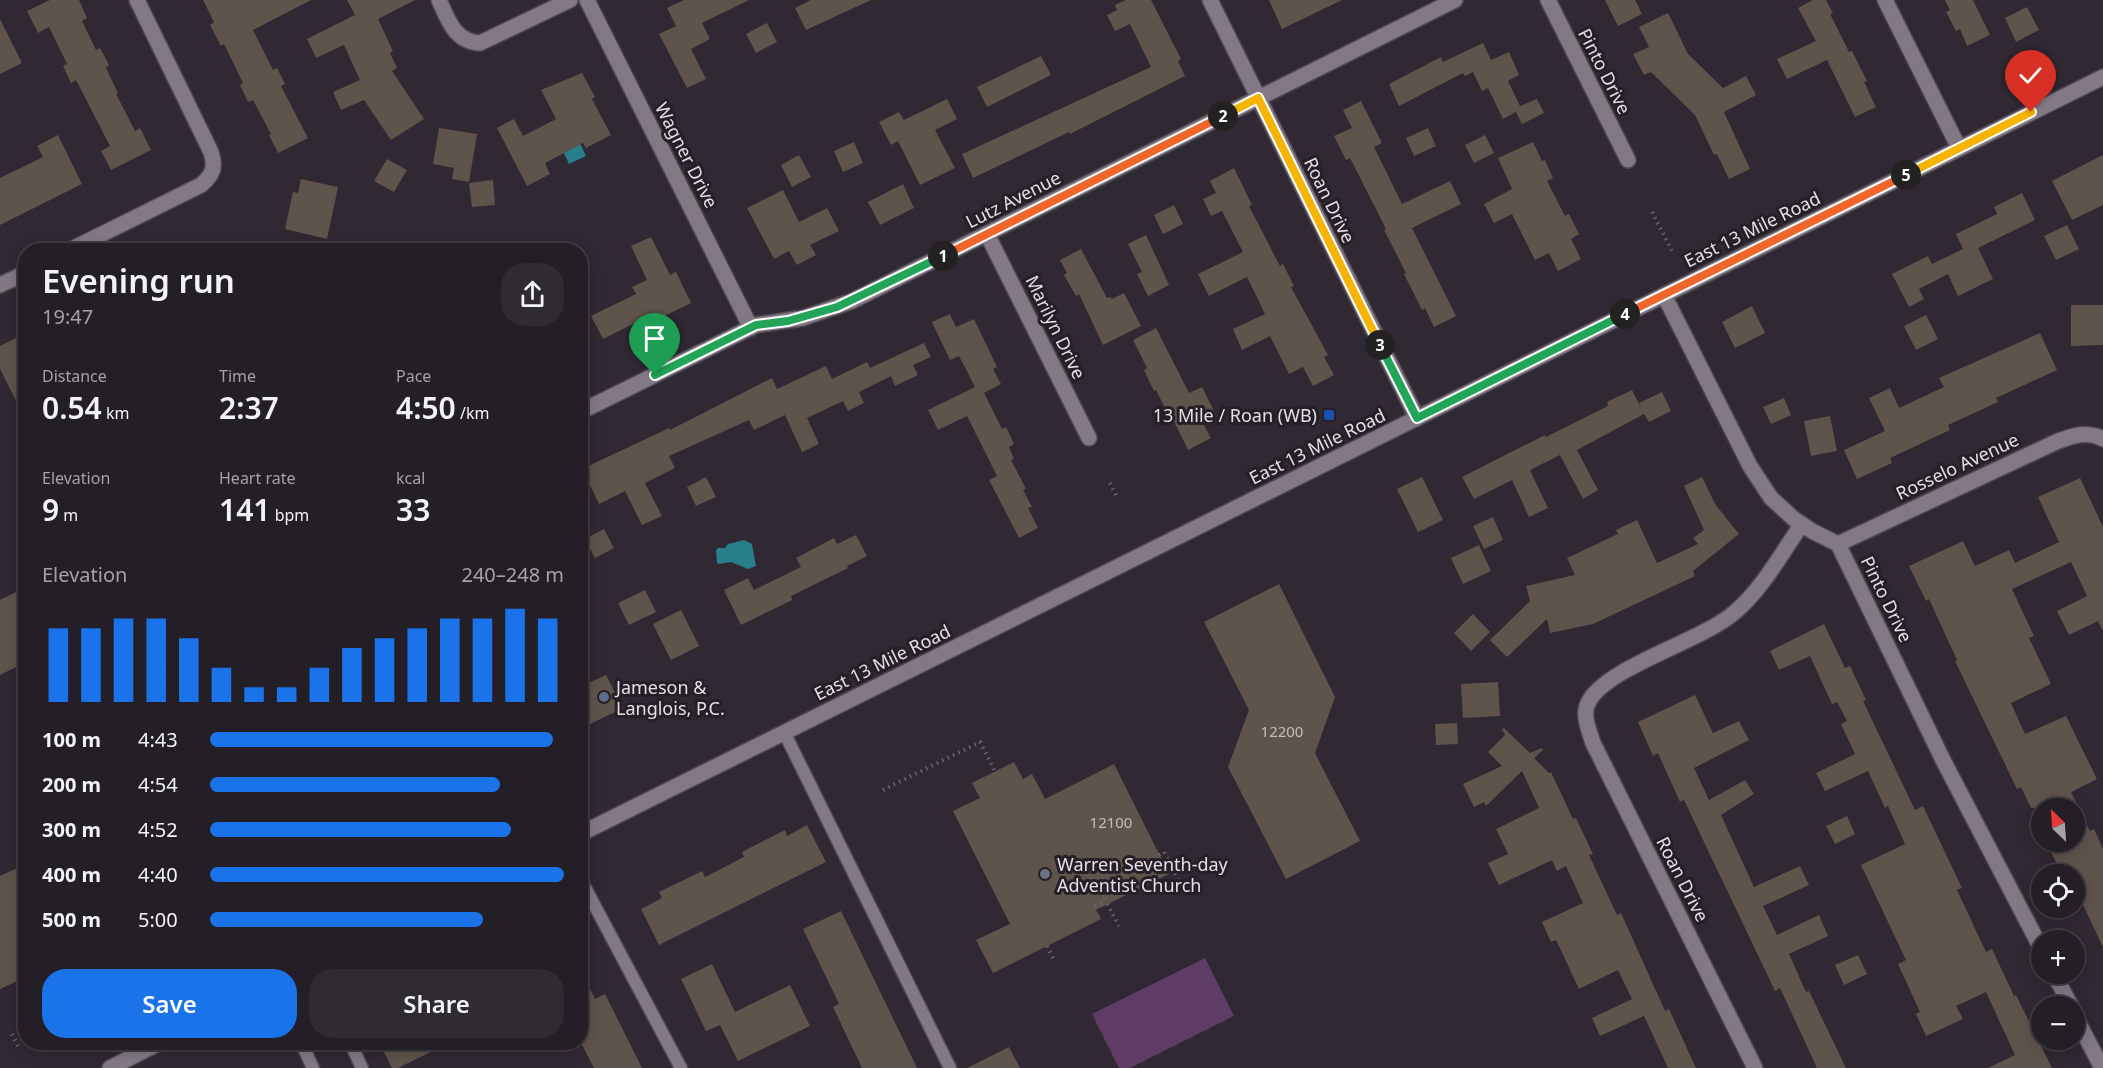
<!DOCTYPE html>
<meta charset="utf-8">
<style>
body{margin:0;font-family:"Noto Sans",sans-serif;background:#302b32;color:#f1f3f6;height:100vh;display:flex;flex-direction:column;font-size:22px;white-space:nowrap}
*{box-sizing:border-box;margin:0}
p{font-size:20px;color:#a3a2a7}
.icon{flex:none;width:33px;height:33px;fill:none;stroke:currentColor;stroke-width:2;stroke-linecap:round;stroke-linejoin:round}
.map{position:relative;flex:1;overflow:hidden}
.details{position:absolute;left:18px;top:243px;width:570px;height:807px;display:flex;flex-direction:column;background:#241e26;border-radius:24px;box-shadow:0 3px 15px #0003,0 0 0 2px #413c43}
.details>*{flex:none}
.needle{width:39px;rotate:335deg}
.controls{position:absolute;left:2031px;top:798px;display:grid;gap:12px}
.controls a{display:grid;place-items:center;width:54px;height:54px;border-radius:50%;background:#241e26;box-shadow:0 3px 15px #0003,0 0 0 2px #413c43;font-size:30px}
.pin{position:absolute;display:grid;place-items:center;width:51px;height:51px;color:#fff;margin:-62px -26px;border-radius:50% 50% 50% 0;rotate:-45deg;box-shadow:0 0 6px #0007}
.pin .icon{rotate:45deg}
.km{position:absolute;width:30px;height:30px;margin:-15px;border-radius:50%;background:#222;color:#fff;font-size:16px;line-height:30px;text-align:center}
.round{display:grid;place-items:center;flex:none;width:63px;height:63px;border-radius:24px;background:#302b32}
.head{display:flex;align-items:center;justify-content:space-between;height:102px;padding:0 24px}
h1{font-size:33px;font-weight:600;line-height:45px}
.figures{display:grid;grid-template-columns:repeat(3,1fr);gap:9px;height:102px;padding:6px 24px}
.figures div{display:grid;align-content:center}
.figures b{font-size:30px;font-weight:600}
.figures small{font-size:16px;font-weight:400}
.figures p{font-size:16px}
.chart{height:168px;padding:12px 24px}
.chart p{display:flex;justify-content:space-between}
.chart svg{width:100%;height:108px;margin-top:6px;stroke:#1a73e8;stroke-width:6}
.button{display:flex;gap:12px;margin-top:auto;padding:12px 24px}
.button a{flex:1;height:69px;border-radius:24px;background:#1a73e8;color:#fff;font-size:24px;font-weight:600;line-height:69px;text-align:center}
.button a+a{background:#302b32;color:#f1f3f6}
ul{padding:0 24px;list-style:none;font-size:20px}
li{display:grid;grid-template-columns:96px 72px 1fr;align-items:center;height:45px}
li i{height:15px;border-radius:8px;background:#1a73e8}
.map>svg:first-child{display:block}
</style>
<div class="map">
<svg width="2103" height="1068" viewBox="0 0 2103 1068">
<rect width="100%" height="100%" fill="#302832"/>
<path fill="#5e3c65" d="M1205,958L1234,1016L1130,1068H1119L1092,1014Z"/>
<path fill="#297e8c" d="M573,128L586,156L569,164L556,136Z
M744,540L752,544L756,566L748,569L731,562L719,564L717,563L716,550L718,548H725L728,544Z"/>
<path fill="#5f544b" d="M50,0H79L87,18L82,21L96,50L100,48L109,65L106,68L118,93L116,94L135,131L140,128L151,150L111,170L101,151L110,146L76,80L71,83L63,66L67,64L49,27L38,33L27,11Z
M203,0H311L253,30L273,70L277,68L285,84L281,86L308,138L278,153L269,135L271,134L253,100L248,102L240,85L243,83L224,44L221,46L210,25L214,22Z
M347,0H415L378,19L393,51L390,53L397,68L392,71L424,119L391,140L364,100L341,110L333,92L360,80L344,45L316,58L307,39L355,15Z
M684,0H749L702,23L710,39L691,49L706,79L687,88L659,34L676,26L667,8Z
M811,0H871L806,30L795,8Z
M1126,0H1151L1181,59L1178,61L1185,76L1070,134L1069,132L973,178L962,154L1151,67L1130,24L1115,31L1107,15L1117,10L1115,5Z
M1269,0H1342L1282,29Z
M1605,0H1635L1642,14L1618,26Z
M1813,0H1826L1833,13L1830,14L1849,52L1852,51L1867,81L1864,82L1876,107L1855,117L1827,60L1787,79L1777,59L1816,41L1798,8Z
M1945,0H1973L1990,35L1967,46L1960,29L1956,31L1946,12L1950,10Z
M2027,7L2039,30L2016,42L2005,18Z
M1668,13L1688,54L1723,88L1746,76L1756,95L1724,112L1750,169L1729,179L1717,154L1714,155L1695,115L1651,72L1644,75L1633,54L1649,47L1639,27Z
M0,19L22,63L0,74Z
M767,23L777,42L756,53L746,34Z
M1483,43L1491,60L1509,52L1519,75L1508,81L1520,106L1537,99L1544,113L1522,124L1516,112L1503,119L1488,88L1482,91L1473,72L1465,76L1463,73L1399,106L1389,84L1441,57L1443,62Z
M1041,56L1051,75L987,107L977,87Z
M582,73L595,97L592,99L611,135L586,148L583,143L545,163L550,174L527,186L497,128L514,119L523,136L556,119L541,90Z
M947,99L957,119L935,130L955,168L920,185L898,141L891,145L879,122L899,112L904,120Z
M1361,101L1382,143L1374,147L1402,204L1450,181L1461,204L1412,228L1456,316L1434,327L1425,308L1422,310L1404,274L1406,273L1384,230L1386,229L1350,158L1346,160L1334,136L1352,128L1343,110Z
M439,128L477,134L469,182L452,179L454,168L433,164Z
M1428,128L1436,146L1414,156L1406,138Z
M58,135L82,184L0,225V178L43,157L37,146Z
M1485,135L1494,153L1474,163L1465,145Z
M854,142L863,163L843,172L834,151Z
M1533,142L1542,161L1545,160L1553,178L1547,181L1565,216L1569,214L1579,234L1571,239L1581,259L1558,271L1549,253L1535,260L1512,214L1494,223L1484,204L1512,189L1498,158Z
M799,155L811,177L792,187L781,165Z
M2103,155V205L2072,220L2052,181Z
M387,159L407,170L394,192L374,181Z
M1234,168L1252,205L1249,206L1280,266L1283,264L1294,286L1291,287L1328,355L1324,357L1334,375L1313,386L1303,367L1289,374L1270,336L1242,350L1233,329L1265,314L1247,277L1209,296L1198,274L1243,252L1222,211L1211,216L1203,199L1216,193L1210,181Z
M301,179L338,187L327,239L285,229L293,192L298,193Z
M493,180L495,205L472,207L469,183Z
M903,184L914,208L880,225L868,202Z
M783,190L799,222L827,208L839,231L810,245L816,255L797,265L789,251L774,259L747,208Z
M2022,193L2035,220L1978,248L1993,279L1958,296L1948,274L1919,289L1924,299L1909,307L1892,274L1928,256L1932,264L1963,249L1956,234L1997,214L1994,207Z
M1174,205L1183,224L1163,234L1154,215Z
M2067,225L2079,249L2056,260L2044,236Z
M1146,235L1169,285L1148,296L1137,274L1142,272L1128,244Z
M651,237L670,275L676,272L691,303L650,323L647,317L603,339L591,316L636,294L632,287L647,280L631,246Z
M1081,249L1107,298L1110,297L1112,299L1124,293L1141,326L1103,345L1079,294L1076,296L1064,275L1067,273L1060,260Z
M2071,305H2103V345L2071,346Z
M1752,306L1765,333L1735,348L1722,322Z
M950,314L956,327L974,319L997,367L993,369L1001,384L984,393L1002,429L1006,427L1014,444L1009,447L1014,459L1011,460L1026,489L1023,490L1032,507L1028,508L1038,528L1019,538L989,480L997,476L967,416L938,430L928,410L975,387L959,356L950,360L932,322Z
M1926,315L1938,339L1916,350L1904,326Z
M1156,328L1189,393L1202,387L1216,415L1202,422L1211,438L1188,450L1172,417L1170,418L1156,390L1154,391L1144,370L1147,368L1133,340Z
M26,333V420L0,369V346Z
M2040,333L2057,370L1996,398L1998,402L1948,425L1950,430L1890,458L1892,463L1857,479L1844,450L1885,431L1869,398L1890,388L1899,408L1944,387L1939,378Z
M924,343L931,357L913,365L918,375L895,386L891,376L859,392L864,403L848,411L843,401L807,418L819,444L802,452L785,415L754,430L749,420L669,456L675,468L645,483L662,516L642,525L625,491L599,504L582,469L669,428L670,430L772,378L777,389L826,366L832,379L867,362L870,368Z
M1632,390L1642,410L1639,403L1662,392L1671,411L1649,422L1644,414L1577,450L1598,490L1583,499L1560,455L1530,470L1548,508L1529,517L1512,480L1474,499L1462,477L1545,435L1546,437L1608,406L1607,402Z
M1784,398L1791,415L1771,424L1763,407Z
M1830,416L1837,451L1811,456L1804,421Z
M706,477L716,497L696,506L687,487Z
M1422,477L1443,520L1418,532L1397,489Z
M1702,477L1715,504L1739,534L1693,571L1695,576L1593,624L1550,633L1547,619L1507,657L1490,640L1530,601L1526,586L1575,575L1567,558L1618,534L1616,530L1637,520L1657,563L1698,544L1693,538L1704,530L1684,486Z
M2080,478L2103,527V631L2098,621L2069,635L2057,611L2087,596L2071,562L2012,589L2034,636L2029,638L2051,684L2011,703L2025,734L2066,716L2097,779L2071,792L2090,831L2094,829L2103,849V947L2074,886V874H2062L2050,850L2068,842H2074V808H2031L2021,787L2017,789L1955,661L1957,660L1929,599L1926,601L1909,566L1963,541L1975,566L2009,550L2015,563L2059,542L2038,497Z
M1493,517L1503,540L1484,549L1473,526Z
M604,529L614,548L595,558L585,539Z
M856,535L867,556L847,566L848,568L791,596L792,600L741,625L724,590L748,578L754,590L801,567L796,558L834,538L837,544Z
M1479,545L1491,571L1463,584L1451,558Z
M1279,584L1335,697L1315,753L1360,841L1286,879L1228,767L1249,710L1204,622Z
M26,587V662L0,675V600Z
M645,590L656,612L629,625L618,603Z
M681,610L699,646L671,660L653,624Z
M1473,614L1490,632L1471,651L1454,633Z
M1824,624L1845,668L1850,666L1866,700L1863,701L1915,810L1923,806L1962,888L1957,890L1986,952L1992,949L2014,996L2016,995L2052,1068H1988L2015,1055L1986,992L1956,1006L1963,1019L1926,1036L1916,1014L1920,1012L1898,964L1906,960L1861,865L1905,844L1888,806L1885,808L1868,771L1825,791L1816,773L1855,754L1841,724L1847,721L1837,702L1832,704L1810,656L1779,670L1770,651Z
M606,675L623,708L586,726L580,715V687Z
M1498,682L1500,716L1463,718L1461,684Z
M1695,695L1713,733L1739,721L1749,740L1694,768L1709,800L1745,780L1754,794L1721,815L1754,887L1800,866L1809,885L1763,906L1777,935L1819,915L1828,936L1789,954L1806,992L1809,991L1846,1068H1817L1780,988L1775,991L1684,800L1680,802L1658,753L1653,756L1638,722Z
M1457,723L1458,744L1436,745L1435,724Z
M1504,728L1530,753L1542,748L1543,750L1534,758L1549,773L1551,772L1573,819L1576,818L1593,854L1589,855L1617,915L1621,913L1665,1011L1669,1009L1696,1068H1668L1644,1016L1600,1036L1592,1018L1632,999L1618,970L1579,989L1556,940L1551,942L1542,922L1583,903L1566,866L1557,871L1552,860L1499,885L1488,863L1508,854L1496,829L1539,808L1522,771L1486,806L1484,802L1474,807L1463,784L1502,766L1488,752L1505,735L1502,729Z
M1014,762L1023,779L1032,774L1045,799L1114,764L1169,874L1096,910L1101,919L993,973L976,940L1010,924L953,811L980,798L972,783Z
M1847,816L1855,834L1835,844L1826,826Z
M807,825L826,862L659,945L641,909L662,898L659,892L702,871L705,877L744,857L742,852L785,830L787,836Z
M26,864V977L0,989V876Z
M841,911L917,1068H862L833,1007L839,1004L803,929Z
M1858,955L1867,974L1844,985L1835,965Z
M712,964L735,1012L790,985L810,1026L738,1061L720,1025L706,1031L681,979Z
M580,969L595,999L605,994L642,1068H594L580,1041Z
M379,1042H451L398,1068H392Z
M1009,1047L1020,1068H967Z"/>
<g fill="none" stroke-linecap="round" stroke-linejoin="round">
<g stroke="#4d474e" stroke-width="15">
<path id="service" d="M784,732L950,1068
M580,878L681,1068
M301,1042L313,1068
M350,1042L362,1068"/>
</g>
<g stroke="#4d474e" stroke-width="18">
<path id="minor" d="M439,0C448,20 455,42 480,43L570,0
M587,0L751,328
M1210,0L1417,418
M1548,0L1628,160
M1885,0L1959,148
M987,234L1089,438
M70,250L201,185C213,175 216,167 211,152L137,0
M0,285L26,273
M1664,295L1750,466L1771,498L1794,519L1812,531L1838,544L1943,760L2042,950
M580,412L756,325L803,318L852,301L1455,0
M1838,544L2056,442C2072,436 2087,430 2103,439
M2054,974L2071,1006
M2074,1014L2102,1068
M1755,1068L1593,743C1589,730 1582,715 1588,703C1605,667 1701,642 1735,612C1763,588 1781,554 1802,524"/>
</g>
<g stroke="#4d474e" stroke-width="18">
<path id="secondary" d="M580,834L2103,77
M110,1068L161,1042"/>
</g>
<path stroke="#6b646c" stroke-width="4" stroke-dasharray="1.5 4.5" stroke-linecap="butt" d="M1652,212L1672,251
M1110,483L1118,499
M883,790L980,742L995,772
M1159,855L1164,852L1184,891
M1099,888L1119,926
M1095,906L1106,901
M1047,946L1054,960
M12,1034L18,1046"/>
<use href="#service" stroke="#827985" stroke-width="12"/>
<use href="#minor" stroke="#827985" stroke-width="15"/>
<use href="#secondary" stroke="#827985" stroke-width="15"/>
</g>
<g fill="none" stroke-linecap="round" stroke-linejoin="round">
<g stroke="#fff" stroke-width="12">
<path id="split-1" d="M655,375L756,325L788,321L837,307L943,256"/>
</g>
<g stroke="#fff" stroke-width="12">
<path id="split-2" d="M943,256L1223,116"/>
</g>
<g stroke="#fff" stroke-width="12">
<path id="split-3" d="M1223,116L1258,98L1380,345"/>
</g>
<g stroke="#fff" stroke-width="12">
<path id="split-4" d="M1380,345L1417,418L1625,314"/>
</g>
<g stroke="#fff" stroke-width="12">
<path id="split-5" d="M1625,314L1906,175"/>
</g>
<g stroke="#fff" stroke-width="12">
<path id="split-6" d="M1906,175L2031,112"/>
</g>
<use href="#split-1" stroke="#22a559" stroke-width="8"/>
<use href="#split-2" stroke="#f0652b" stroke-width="8"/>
<use href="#split-3" stroke="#f5b400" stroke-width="8"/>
<use href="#split-4" stroke="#22a559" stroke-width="8"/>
<use href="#split-5" stroke="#f0652b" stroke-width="8"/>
<use href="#split-6" stroke="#f5b400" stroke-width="8"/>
</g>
<rect fill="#1a4fb4" stroke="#261f28" stroke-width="2" x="1323" y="409" width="12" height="12" rx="3"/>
<circle fill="#5c6f8a" stroke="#261f28" stroke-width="2" cx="604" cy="697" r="6"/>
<circle fill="#6b7280" stroke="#261f28" stroke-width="2" cx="1045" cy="874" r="6"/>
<g text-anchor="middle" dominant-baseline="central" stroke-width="6" stroke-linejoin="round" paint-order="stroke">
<g font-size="15" fill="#c3bcbe">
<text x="1282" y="731">12200</text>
<text x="1111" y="822">12100</text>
</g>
<g font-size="18" fill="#e4dfe5" stroke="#261f28">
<text transform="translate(1605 71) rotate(63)">Pinto Drive</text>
<text transform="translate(687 155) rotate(63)">Wagner Drive</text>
<text transform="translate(1013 199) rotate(-27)">Lutz Avenue</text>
<text transform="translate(1330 200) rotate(64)">Roan Drive</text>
<text transform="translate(1752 229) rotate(-26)">East 13 Mile Road</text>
<text transform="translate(1056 327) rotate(64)">Marilyn Drive</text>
<text transform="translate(1317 446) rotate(-26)">East 13 Mile Road</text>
<text transform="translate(1957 466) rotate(-25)">Rosselo Avenue</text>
<text transform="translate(1887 599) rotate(64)">Pinto Drive</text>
<text transform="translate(882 662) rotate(-26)">East 13 Mile Road</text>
<text transform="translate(1683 879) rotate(63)">Roan Drive</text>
</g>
<g font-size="18" fill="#e4dfe5" stroke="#261f28" text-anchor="start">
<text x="1317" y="415" text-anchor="end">13 Mile / Roan (WB)</text>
<text x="616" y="687">Jameson &amp;<tspan x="616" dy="21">Langlois, P.C.</tspan></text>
<text x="1057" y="864">Warren Seventh-day<tspan x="1057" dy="21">Adventist Church</tspan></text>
</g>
</g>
</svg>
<div class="controls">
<a><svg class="needle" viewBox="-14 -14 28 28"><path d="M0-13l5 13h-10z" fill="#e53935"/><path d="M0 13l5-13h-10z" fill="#a3a2a7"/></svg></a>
<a><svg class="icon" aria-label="locate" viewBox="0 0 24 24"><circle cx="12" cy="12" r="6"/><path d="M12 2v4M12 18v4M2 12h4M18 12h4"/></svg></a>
<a>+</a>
<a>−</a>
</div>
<div class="pin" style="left:655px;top:375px;background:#1e9e55"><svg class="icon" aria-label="arrive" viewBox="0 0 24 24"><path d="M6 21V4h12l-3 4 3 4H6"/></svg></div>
<div class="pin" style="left:2031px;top:112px;background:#d93025"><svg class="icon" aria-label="check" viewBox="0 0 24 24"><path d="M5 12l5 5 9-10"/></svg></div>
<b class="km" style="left:943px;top:256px">1</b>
<b class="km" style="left:1223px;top:116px">2</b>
<b class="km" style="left:1380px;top:345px">3</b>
<b class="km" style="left:1625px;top:314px">4</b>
<b class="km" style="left:1906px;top:175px">5</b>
<section class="details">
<div class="head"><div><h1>Evening run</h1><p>19:47</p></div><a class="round"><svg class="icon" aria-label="share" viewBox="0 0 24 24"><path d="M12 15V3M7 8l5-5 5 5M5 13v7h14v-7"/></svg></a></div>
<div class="figures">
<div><p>Distance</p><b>0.54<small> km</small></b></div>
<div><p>Time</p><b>2:37</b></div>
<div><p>Pace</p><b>4:50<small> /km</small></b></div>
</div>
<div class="figures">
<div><p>Elevation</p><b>9<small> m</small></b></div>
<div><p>Heart rate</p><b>141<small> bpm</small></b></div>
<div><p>kcal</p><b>33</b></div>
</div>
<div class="chart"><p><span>Elevation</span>240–248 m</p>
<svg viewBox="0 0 160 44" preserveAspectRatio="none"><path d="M5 44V14M15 44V14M25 44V10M35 44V10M45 44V18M55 44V30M65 44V38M75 44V38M85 44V30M95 44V22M105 44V18M115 44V14M125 44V10M135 44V10M145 44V6M155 44V10"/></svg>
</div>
<ul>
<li><b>100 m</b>4:43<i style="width:97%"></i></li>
<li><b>200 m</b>4:54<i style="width:82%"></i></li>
<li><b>300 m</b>4:52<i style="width:85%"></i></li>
<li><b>400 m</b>4:40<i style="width:100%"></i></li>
<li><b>500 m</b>5:00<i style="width:77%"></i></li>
</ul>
<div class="button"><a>Save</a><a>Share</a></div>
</section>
</div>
